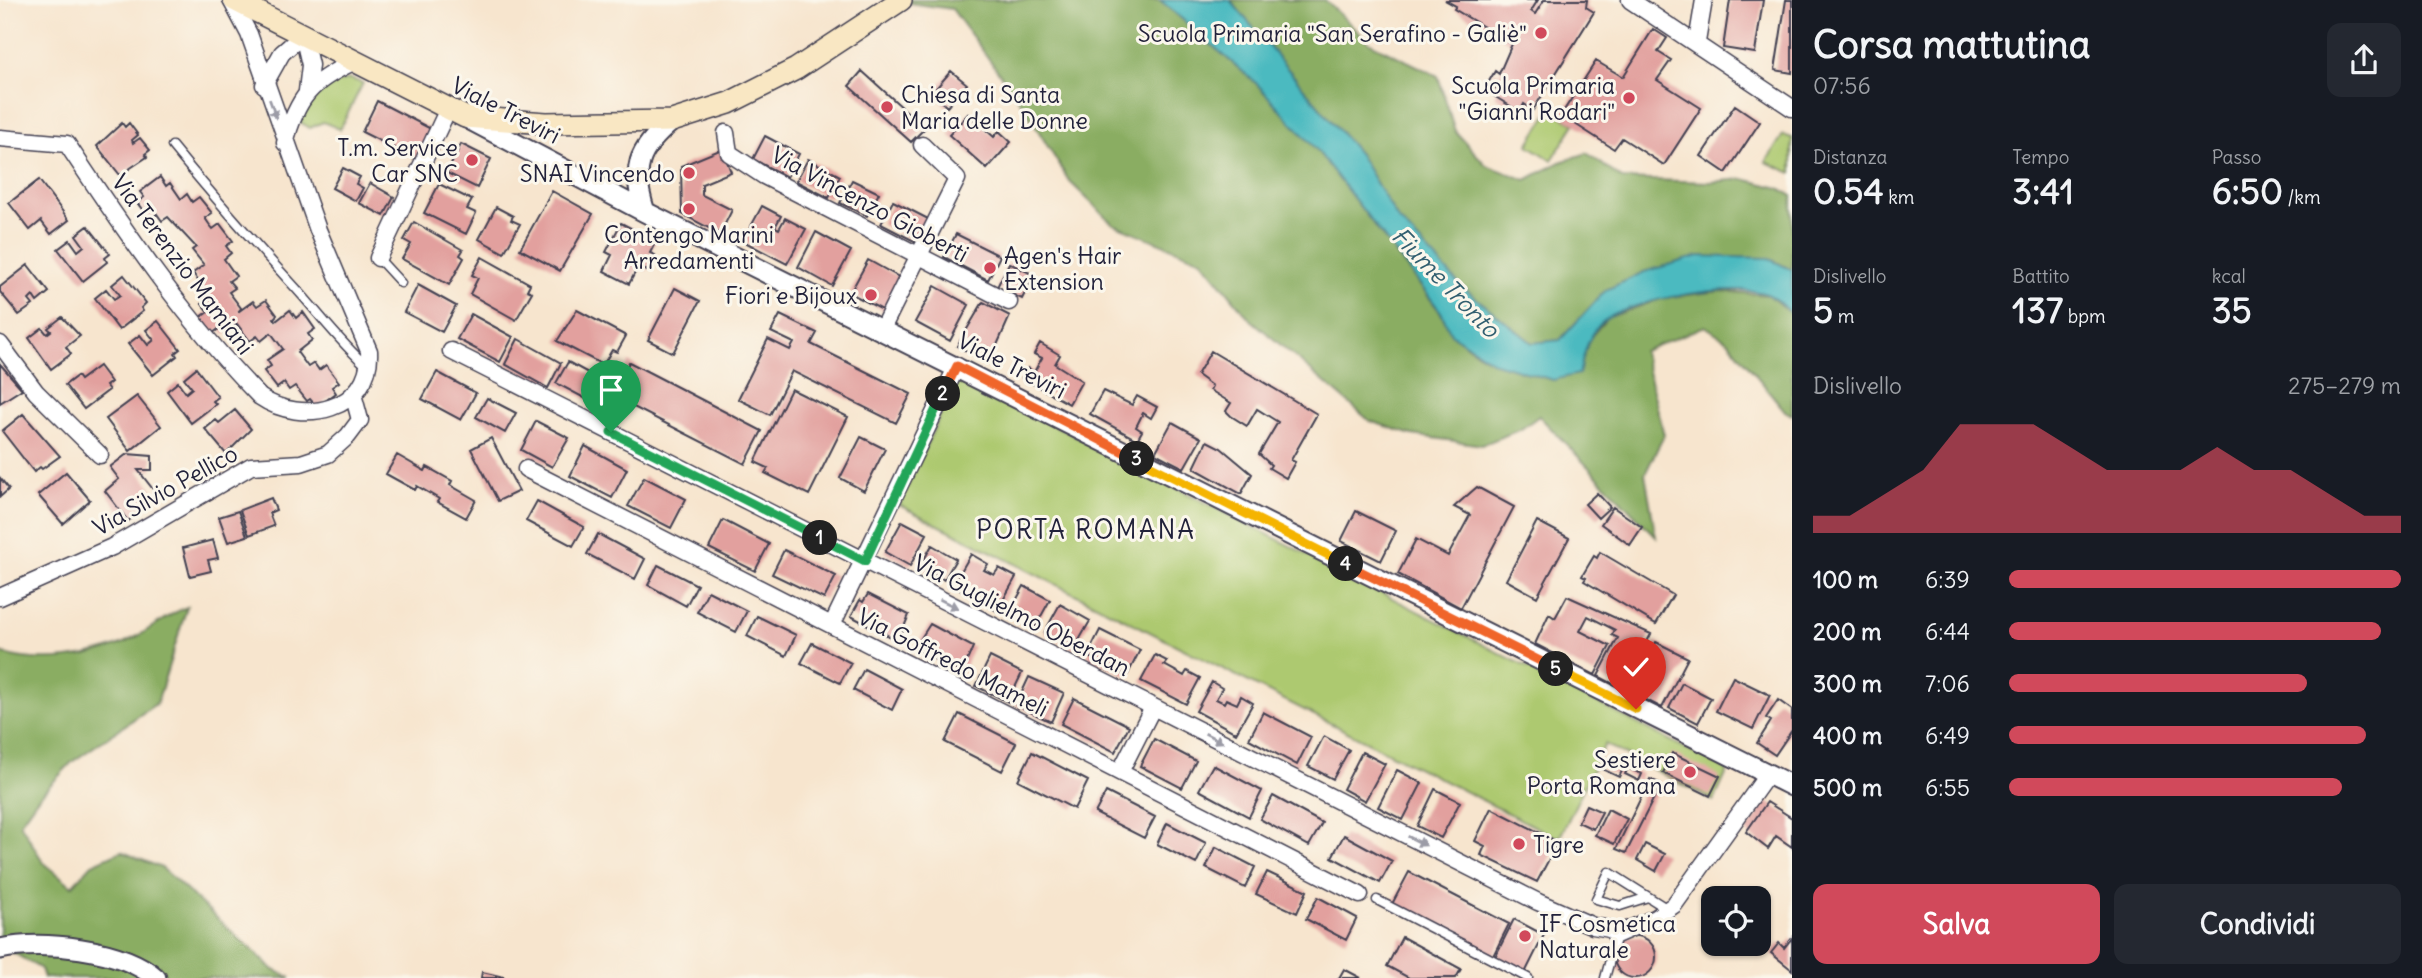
<!DOCTYPE html>
<html lang="it">
<meta charset="utf-8">
<style>
body{margin:0;font-family:Delius,sans-serif;background:#242831;color:#f1f3f6;height:100vh;display:flex;flex-direction:column;font-size:26px;white-space:nowrap}
*{box-sizing:border-box;margin:0}
p{font-size:23px;color:#9ea1a6}
.icon{flex:none;width:38px;height:38px;fill:none;stroke:currentColor;stroke-width:2;stroke-linecap:round;stroke-linejoin:round}
.map{position:relative;flex:1;overflow:hidden}
.sheet{display:flex;flex-direction:column;background:#171b24;width:630px}
.sheet>*{flex:none}
.tools{position:absolute;left:1701px;top:886px;display:grid;gap:14px}
.tools a{display:grid;place-items:center;width:70px;height:70px;border-radius:14px;background:#171b24;box-shadow:0 2px 5px #0004;font-size:35px}
.pin{position:absolute;display:grid;place-items:center;width:60px;height:60px;color:#fff;margin:-72px -30px;border-radius:50% 50% 50% 0;rotate:-45deg;box-shadow:0 0 7px #0007}
.pin .icon{rotate:45deg}
.km{position:absolute;width:35px;height:35px;margin:-18px;border-radius:50%;background:#222;color:#fff;font-size:19px;line-height:35px;text-align:center}
.round{display:grid;place-items:center;flex:none;width:74px;height:74px;border-radius:14px;background:#242831}
.headline{display:flex;align-items:center;justify-content:space-between;height:119px;padding:0 21px}
h1{font-size:38px;font-weight:800;line-height:52px}
.metrics{display:grid;grid-template-columns:repeat(3,1fr);gap:10px;height:119px;padding:7px 21px}
.metrics div{display:grid;align-content:center}
.metrics b{font-size:35px;font-weight:800}
.metrics small{font-size:19px;font-weight:400}
.metrics p{font-size:19px}
.chart{height:196px;padding:14px 21px}
.chart p{display:flex;justify-content:space-between}
.chart svg{width:100%;height:126px;margin-top:7px;fill:#d1495b;opacity:.7}
.cta{display:flex;gap:14px;margin-top:auto;padding:14px 21px}
.cta a{flex:1;height:80px;border-radius:14px;background:#d1495b;color:#fff;font-size:28px;font-weight:800;line-height:80px;text-align:center}
.cta a+a{background:#242831;color:#f1f3f6}
ul{padding:0 21px;list-style:none;font-size:23px}
li{display:grid;grid-template-columns:112px 84px 1fr;align-items:center;height:52px}
li i{height:18px;border-radius:9px;background:#d1495b}
main{display:flex;flex:1;min-height:0}
.map>svg:first-child{display:block}
</style>
<main>
<div class="map">
<svg width="1792" height="978" viewBox="0 0 1792 978">
<rect width="100%" height="100%" fill="#fbf7ec"/>
<filter id="ink" filterUnits="userSpaceOnUse"><feTurbulence type="fractalNoise" baseFrequency=".0143" numOctaves="2"/><feDisplacementMap in="SourceGraphic" scale="14" xChannelSelector="R" yChannelSelector="G"/><feConvolveMatrix kernelMatrix="1 2 1 2 8 2 1 2 1" color-interpolation-filters="sRGB"/></filter>
<filter id="wash" filterUnits="userSpaceOnUse"><feTurbulence type="fractalNoise" baseFrequency=".00686" numOctaves="4" result="noise"/><feDisplacementMap in="SourceGraphic" scale="28" xChannelSelector="R" yChannelSelector="G"/><feGaussianBlur stdDeviation="1.57" result="paint"/><feColorMatrix in="noise" values="0 0 0 0 0 0 0 0 0 0 0 0 0 0 0 0 0 1.4 0 .05"/><feComposite in="paint" operator="in"/></filter>
<g filter="url(#wash)">
<rect width="100%" height="100%" fill="#f7e5ce"/>
<path fill="#adc970" stroke="#687656" stroke-width="2" d="M350,79L363,83L340,129L323,122L310,128L300,122C310,97 323,83 350,79Z
M1551,109L1575,124L1552,160L1528,145Z
M1783,135L1792,138V173L1766,162Z
M958,376L1728,770L1714,801L1605,744L1559,839L899,505Z"/>
<path fill="#8aad62" stroke="#56684e" stroke-width="2" d="M888,0H1160L1257,84L1316,149L1441,313C1463,359 1508,367 1553,380L1607,318L1663,298L1720,291L1769,295L1792,315V415L1785,411L1729,342L1705,326L1643,351L1664,435L1645,474L1656,537L1539,416L1521,429L1482,445L1412,435L1370,421L1249,318L1202,260L1113,224L1069,181L1022,104L952,9Z
M1230,0H1325L1370,43L1438,76L1455,131L1486,165L1526,180L1560,162L1587,153L1622,179L1710,182L1743,179L1780,188L1792,196V270L1768,258L1644,272L1606,290L1560,340L1532,343L1461,286L1397,218L1359,154Z
M187,607L157,703L72,762L37,799L20,823L43,862L72,886L92,864L121,851L162,868L274,970L291,978H44L41,969L0,945V653C42,666 98,658 136,637C154,627 168,614 187,607Z"/>
<path fill="#4bbac0" stroke="#366e7e" stroke-width="2" d="M1160,0H1230L1359,154L1397,218L1461,286L1532,343L1560,340L1606,290L1644,272L1699,256L1768,258L1792,270V315C1785,309 1776,297 1767,294C1731,283 1641,298 1608,318C1589,329 1584,354 1579,374L1553,380L1495,363L1451,334L1441,312L1316,149L1257,84Z"/>
<g id="blocks">
<path fill="#e2a09e" d="M1445,0H1538L1531,11L1535,14L1544,0H1587L1586,7L1594,12L1533,110L1524,104L1520,112L1494,96L1498,89L1488,83L1495,71L1499,74L1512,44L1454,9L1456,6Z
M1730,0H1763L1755,53L1723,48Z
M1786,0H1792V73L1775,70Z
M1653,29L1667,38L1658,52L1671,60L1657,80L1701,108L1664,165L1622,138L1614,149L1561,115L1596,61L1623,77Z
M862,71L925,128L911,142L849,86Z
M951,71L967,84L947,107L932,93Z
M377,101L431,129L416,159L362,132Z
M1735,105L1760,122L1726,173L1701,156Z
M968,114L994,137L999,131L1011,142L987,169L949,135Z
M122,123L125,127L129,123L138,135L132,140L133,143L140,138L150,150L145,154L147,157L120,175L97,146Z
M765,136L799,154L787,177L753,159Z
M461,144L491,159L477,188L447,173Z
M722,149L731,172L702,184V195L732,210L720,234L682,214L681,166Z
M808,159L840,176L829,198L796,181Z
M343,168L360,177L356,184L363,188L356,201L332,188Z
M160,177L166,186L170,183L181,199L187,194L192,202L199,197L212,213L205,218L209,224L213,229L220,224L233,241L226,246L231,253L224,259L236,276L229,281L235,288L229,292L241,308L238,312L253,301L257,306L266,300L277,315L274,318L276,321L290,310L296,318L303,312L315,329L308,334L312,340L297,352L308,367L314,363L319,370L326,365L339,382L332,387L336,393L317,407L310,399L307,401L295,386L289,390L284,383L277,388L264,371L271,366L267,360L283,349L271,333L261,341L257,336L250,341L237,324L224,334L220,328L213,333L201,317L208,312L202,304L208,300L196,285L199,282L193,273L204,265L192,250L196,247L168,217L162,221L157,214L150,219L137,203L144,197L140,192Z
M39,180L69,220L51,234L41,221L30,230L9,203Z
M852,180L879,193L867,216L840,203Z
M370,183L394,197L384,216L359,203Z
M439,184L472,200L467,209L476,213L466,234L424,213Z
M552,191L593,214L560,271L520,249Z
M893,201L934,222L922,245L881,224Z
M762,206L781,216L775,227L779,229L785,218L806,229L787,264L743,241Z
M496,207L513,216L511,220L520,224L504,253L479,239Z
M414,222L463,250L460,255L464,258L449,285L402,259L411,244L404,240Z
M621,223L656,241L650,253L655,255L647,271L638,267L629,284L604,271L612,255L606,252Z
M88,226L110,254L105,258L107,262L83,281L58,249L70,240L78,251L84,246L76,235Z
M816,232L851,251L832,286L798,267Z
M956,234L1000,256L988,280L944,257Z
M482,257L530,284L527,290L532,292L516,320L470,294L478,278L472,275Z
M868,260L904,280L886,312L850,293Z
M1009,263L1034,275L1022,299L997,287Z
M28,265L49,292L37,302L33,296L29,300L33,305L19,315L0,292V287Z
M124,275L146,303L141,308L143,311L119,330L95,298L106,289L114,299L120,295L112,285Z
M418,285L456,306L442,332L404,312Z
M935,286L969,305L950,341L915,322Z
M675,288L700,301L673,353L648,340Z
M983,302L1010,316L989,363L957,346Z
M577,310L626,336L617,352L612,350L603,365L557,341Z
M471,314L513,337L500,362L457,339Z
M780,315L817,333L811,344L911,394L896,423L792,371L770,415L738,399L768,339L790,350L794,343L771,332Z
M62,317L80,336L66,347L71,354L51,369L29,338L42,328L47,334L51,331L48,328Z
M158,321L180,349L175,353L177,356L153,375L128,344L140,335L148,345L154,340L146,330Z
M518,339L561,363L548,388L505,364Z
M1040,343L1060,355L1055,364L1082,381L1069,404L1022,378L1028,368L1034,372L1042,358L1034,354Z
M1211,351L1317,414L1291,460L1295,462L1286,478L1269,468L1271,465L1259,454L1278,422L1257,409L1247,426L1231,416L1226,411L1231,403L1210,390L1212,386L1197,375Z
M568,362L599,379L588,400L556,383Z
M629,362L762,431L745,464L612,396Z
M0,364L22,389L0,403Z
M99,366L111,382L106,386L109,390L84,409L65,385L77,376L80,380Z
M196,368L218,397L213,401L216,404L191,423L167,391L178,382L186,393L192,388L184,378Z
M437,372L476,393L461,420L422,399Z
M791,389L848,417L809,495L765,473L768,468L755,462Z
M1103,391L1132,405L1137,396L1157,407L1151,418L1143,413L1136,427L1142,431L1137,440L1090,414Z
M137,396L161,426L130,451L106,419Z
M487,398L516,413L505,433L476,417Z
M235,410L251,429L226,454L205,429L216,420L219,423Z
M23,414L60,456L42,469L40,467L34,472L2,431Z
M536,421L569,438L552,467L521,450Z
M1172,422L1201,438L1184,468L1155,453Z
M861,437L885,449L864,491L840,478Z
M491,438L519,491L498,501L471,449Z
M1207,441L1221,448L1252,474L1241,494L1194,468Z
M585,446L627,469L612,498L570,476Z
M127,454L152,456V470H138L159,497L128,521L105,491L119,479L110,467Z
M397,455L425,471L427,467L452,481L450,485L476,500L466,518L437,502L439,499L417,486L415,490L386,474Z
M66,472L90,500L63,524L38,495Z
M644,477L686,499L671,528L628,506Z
M0,478L9,489L0,497Z
M1477,487L1514,507L1461,608L1398,574L1416,539L1448,556L1470,515L1454,507Z
M1597,493L1610,507L1598,518L1585,504Z
M271,498L276,510L269,513L274,526L249,535L240,510Z
M537,501L584,527L573,546L526,521Z
M1613,507L1642,527L1630,545L1601,524Z
M238,511L247,536L228,542L219,517Z
M1356,511L1396,531L1381,561L1341,541Z
M723,520L769,544L755,571L709,548Z
M902,521L927,534L910,566L885,552Z
M1537,521L1569,538L1537,597L1506,580Z
M598,534L645,559L635,579L587,554Z
M213,540L218,558L208,560L211,571L190,576L183,548Z
M932,545L956,559L944,580L920,567Z
M784,550L836,576L824,599L772,574Z
M1600,552L1673,595L1656,624L1584,581L1586,578L1582,576L1594,556L1597,558Z
M971,554L988,564L984,570L994,575L999,568L1016,577L997,611L953,585Z
M658,565L697,585L686,606L648,585Z
M1024,586L1050,600L1034,629L1008,615Z
M708,591L747,611L736,632L697,612Z
M868,594L909,615L898,641L851,616L860,600L863,602Z
M1567,596L1651,634L1623,689L1598,676L1618,638L1612,635L1615,630L1588,616L1580,631L1610,646L1595,675L1535,644L1549,614L1555,618Z
M1060,604L1090,621L1074,649L1044,633Z
M757,616L796,635L786,656L747,636Z
M930,624L973,647L962,673L914,649Z
M1100,630L1140,650L1127,676L1087,656Z
M1656,642L1688,658L1662,708L1631,692Z
M812,643L851,663L840,683L801,663Z
M1155,655L1167,661L1164,665L1184,676L1187,671L1200,678L1186,704L1141,681Z
M990,657L1022,673L1008,702L976,686Z
M864,669L902,689L892,710L853,690Z
M1029,677L1064,693L1051,722L1016,705Z
M1733,677L1770,695L1753,729L1716,711Z
M1212,682L1222,688L1216,699L1224,703L1226,699L1237,704L1241,696L1253,703L1236,733L1196,711Z
M1682,683L1711,698L1698,723L1669,708Z
M1074,698L1129,726L1115,752L1061,724Z
M1778,700L1792,710V730L1775,755L1757,743L1771,721L1766,718Z
M1263,712L1311,737L1297,765L1249,739Z
M959,714L1016,743L1002,771L945,742Z
M1324,736L1349,750L1333,779L1308,766Z
M1154,739L1196,761L1182,788L1140,766Z
M1032,752L1088,781L1074,809L1018,780Z
M1362,752L1385,764L1365,801L1343,789Z
M1672,753L1720,776L1710,796L1663,773Z
M1608,759L1624,767L1619,777L1602,769Z
M1213,765L1262,791L1249,817L1199,790Z
M1628,768L1642,774L1639,781L1625,774Z
M1397,770L1422,783L1403,820L1378,807Z
M1650,779L1661,784L1626,853L1616,849Z
M1435,789L1460,802L1441,838L1417,826Z
M1106,792L1155,817L1144,838L1095,813Z
M1273,796L1322,823L1309,846L1260,819Z
M1767,802L1792,818V847L1776,836L1768,849L1746,832Z
M1586,805L1602,812L1593,829L1578,822Z
M1491,808L1558,842L1537,882L1481,855L1485,846L1475,841Z
M1608,809L1627,819L1614,844L1595,835Z
M1167,823L1206,843L1196,864L1157,844Z
M1344,835L1392,861L1380,883L1332,857Z
M1645,844L1665,854L1656,871L1637,860Z
M1216,847L1255,867L1245,888L1206,868Z
M1267,872L1307,891L1297,913L1256,894Z
M1409,872L1509,924L1493,956L1392,904Z
M1318,897L1357,918L1346,940L1306,919Z
M1514,919L1544,935L1525,973L1495,957Z
M1614 957a21 21 0 1 1 42 0a21 21 0 1 1-42 0Z
M1402,937L1461,969L1456,978H1409L1387,966Z
M1792,938V970L1771,953L1779,943L1784,948Z
M1344,969L1361,978H1339Z
M482,972L504,977V978H481Z"/>
</g>
</g>
<g filter="url(#ink)">
<use href="#blocks" fill-opacity="0" stroke="#423f51" stroke-width="2"/>
<g fill="none" stroke-linecap="round" stroke-linejoin="round">
<g stroke="#423f51" stroke-width="11">
<path id="service" d="M172,146C211,194 251,239 292,284C318,312 339,342 368,367
M378,258L401,283
M1648,897L1620,906L1596,899L1609,872L1669,910
M1377,900L1528,978
M1605,978L1617,935"/>
</g>
<g stroke="#423f51" stroke-width="19">
<path id="minor" d="M1630,0L1792,108
M1697,42L1704,0
M264,85L282,53L303,35L310,65L307,91
M726,133L729,153L764,176L1009,302
M0,138L67,144C126,233 186,321 260,397C302,426 372,411 369,351L318,230L249,34L231,0
M285,143C297,97 311,82 353,62
M378,258L448,109
M882,329L957,179L922,145
M0,344L36,392L100,455
M451,351L1538,902L1593,926L1610,929L1616,935L1655,918L1674,905L1768,774
M526,469L1360,895
M0,597L112,547L251,466L301,463L328,454L348,436L360,420L353,394
M832,625L957,366
M1120,772L1153,707"/>
</g>
<g stroke="#423f51" stroke-width="23">
<path id="tertiary" d="M465,117L645,212L1792,786
M645,212C631,169 637,150 672,121
M0,949C42,940 122,948 156,978"/>
</g>
<g stroke="#423f51" stroke-width="24">
<path id="secondary" d="M234,0L465,117L546,123L672,121L729,103L796,69L901,0"/>
</g>
<use href="#service" stroke="#fff" stroke-width="8"/>
<use href="#minor" stroke="#fff" stroke-width="16"/>
<use href="#tertiary" stroke="#fff" stroke-width="19"/>
<use href="#secondary" stroke="#f9e7c3" stroke-width="21"/>
</g>
<defs><path id="oneway-solid" d="M-6-.8H1V-3.2L6.5 0L1 3.2V.8H-6Z" transform="scale(1.75)"/></defs>
<g fill="#9c9ca7">
<use href="#oneway-solid" transform="translate(273 109) rotate(70)"/>
<use href="#oneway-solid" transform="translate(949 604) rotate(27)"/>
<use href="#oneway-solid" transform="translate(1214 738) rotate(27)"/>
<use href="#oneway-solid" transform="translate(1417 841) rotate(27)"/>
</g>
</g>
<g fill="none" stroke-linecap="round" stroke-linejoin="round" filter="url(#ink)">
<g stroke="#fff" stroke-width="14">
<path id="split-1" d="M611,432L820,538"/>
</g>
<g stroke="#fff" stroke-width="14">
<path id="split-2" d="M820,538L865,561L943,394"/>
</g>
<g stroke="#fff" stroke-width="14">
<path id="split-3" d="M943,394L957,366L1137,459"/>
</g>
<g stroke="#fff" stroke-width="14">
<path id="split-4" d="M1137,459L1346,564"/>
</g>
<g stroke="#fff" stroke-width="14">
<path id="split-5" d="M1346,564L1556,669"/>
</g>
<g stroke="#fff" stroke-width="14">
<path id="split-6" d="M1556,669L1636,709"/>
</g>
<use href="#split-1" stroke="#22a559" stroke-width="9"/>
<use href="#split-2" stroke="#22a559" stroke-width="9"/>
<use href="#split-3" stroke="#f0652b" stroke-width="9"/>
<use href="#split-4" stroke="#f5b400" stroke-width="9"/>
<use href="#split-5" stroke="#f0652b" stroke-width="9"/>
<use href="#split-6" stroke="#f5b400" stroke-width="9"/>
</g>
<g fill="#d1495b" stroke="#fbf7ec" stroke-width="2.5">
<circle cx="1541" cy="33" r="7"/>
<circle cx="1629" cy="98" r="7"/>
<circle cx="887" cy="107" r="7"/>
<circle cx="472" cy="160" r="7"/>
<circle cx="689" cy="173" r="7"/>
<circle cx="689" cy="209" r="7"/>
<circle cx="990" cy="268" r="7"/>
<circle cx="871" cy="295" r="7"/>
<circle cx="1690" cy="772" r="7"/>
<circle cx="1519" cy="844" r="7"/>
<circle cx="1525" cy="936" r="7"/>
</g>
<g text-anchor="middle" dominant-baseline="central" stroke-width="6" stroke-linejoin="round" paint-order="stroke">
<g font-size="23" fill="#22223b" stroke="#fbf7ec" text-anchor="end">
<text x="1527" y="33">Scuola Primaria "San Serafino - Galiè"</text>
<text x="1615" y="85">Scuola Primaria<tspan x="1615" dy="26">"Gianni Rodari"</tspan></text>
<text x="901" y="94" text-anchor="start">Chiesa di Santa<tspan x="901" dy="26">Maria delle Donne</tspan></text>
<text x="458" y="147">T.m. Service<tspan x="458" dy="26">Car SNC</tspan></text>
<text x="675" y="173">SNAI Vincendo</text>
<text x="689" y="234" text-anchor="middle">Contengo Marini<tspan x="689" dy="26">Arredamenti</tspan></text>
<text x="1004" y="255" text-anchor="start">Agen's Hair<tspan x="1004" dy="26">Extension</tspan></text>
<text x="857" y="295">Fiori e Bijoux</text>
<text x="1676" y="759">Sestiere<tspan x="1676" dy="26">Porta Romana</tspan></text>
<text x="1533" y="844" text-anchor="start">Tigre</text>
<text x="1539" y="923" text-anchor="start">IF Cosmetica<tspan x="1539" dy="26">Naturale</tspan></text>
</g>
<g font-size="23" fill="#22223b" stroke="#fbf7ec">
<text transform="translate(506 110) rotate(27)">Viale Treviri</text>
<text transform="translate(870 204) rotate(28)">Via Vincenzo Gioberti</text>
<text transform="translate(183 264) rotate(53)">Via Terenzio Mamiani</text>
<text transform="translate(1012 365) rotate(27)">Viale Treviri</text>
<text transform="translate(165 490) rotate(-29)">Via Silvio Pellico</text>
<text transform="translate(1022 615) rotate(27)">Via Guglielmo Oberdan</text>
<text transform="translate(953 662) rotate(27)">Via Goffredo Mameli</text>
</g>
<g font-size="24" font-style="italic" fill="#325f70" stroke="#fbf7ec">
<text transform="translate(1446 282) rotate(46)">Fiume Tronto</text>
</g>
<g font-size="26" letter-spacing="2" fill="#22223b" stroke="#fbf7ec">
<text x="1086" y="529">PORTA ROMANA</text>
</g>
</g>
</svg>
<div class="tools">
<a><svg class="icon" aria-label="locate" viewBox="0 0 24 24"><circle cx="12" cy="12" r="6"/><path d="M12 2v4M12 18v4M2 12h4M18 12h4"/></svg></a>
</div>
<div class="pin" style="left:611px;top:432px;background:#1e9e55"><svg class="icon" aria-label="arrive" viewBox="0 0 24 24"><path d="M6 21V4h12l-3 4 3 4H6"/></svg></div>
<div class="pin" style="left:1636px;top:709px;background:#d93025"><svg class="icon" aria-label="check" viewBox="0 0 24 24"><path d="M5 12l5 5 9-10"/></svg></div>
<b class="km" style="left:820px;top:538px">1</b>
<b class="km" style="left:943px;top:394px">2</b>
<b class="km" style="left:1137px;top:459px">3</b>
<b class="km" style="left:1346px;top:564px">4</b>
<b class="km" style="left:1556px;top:669px">5</b>
</div>
<section class="sheet">
<div class="headline"><div><h1>Corsa mattutina</h1><p>07:56</p></div><a class="round"><svg class="icon" aria-label="share" viewBox="0 0 24 24"><path d="M12 15V3M7 8l5-5 5 5M5 13v7h14v-7"/></svg></a></div>
<div class="metrics">
<div><p>Distanza</p><b>0.54<small> km</small></b></div>
<div><p>Tempo</p><b>3:41</b></div>
<div><p>Passo</p><b>6:50<small> /km</small></b></div>
</div>
<div class="metrics">
<div><p>Dislivello</p><b>5<small> m</small></b></div>
<div><p>Battito</p><b>137<small> bpm</small></b></div>
<div><p>kcal</p><b>35</b></div>
</div>
<div class="chart"><p><span>Dislivello</span>275–279 m</p>
<svg viewBox="0 0 160 44" preserveAspectRatio="none"><path d="M0 44V38L10 38L20 30L30 22L40 6L50 6L60 6L70 14L80 22L90 22L100 22L110 14L120 22L130 22L140 30L150 38L160 38V44z"/></svg>
</div>
<ul>
<li><b>100 m</b>6:39<i style="width:100%"></i></li>
<li><b>200 m</b>6:44<i style="width:95%"></i></li>
<li><b>300 m</b>7:06<i style="width:76%"></i></li>
<li><b>400 m</b>6:49<i style="width:91%"></i></li>
<li><b>500 m</b>6:55<i style="width:85%"></i></li>
</ul>
<div class="cta"><a>Salva</a><a>Condividi</a></div>
</section>
</main>
